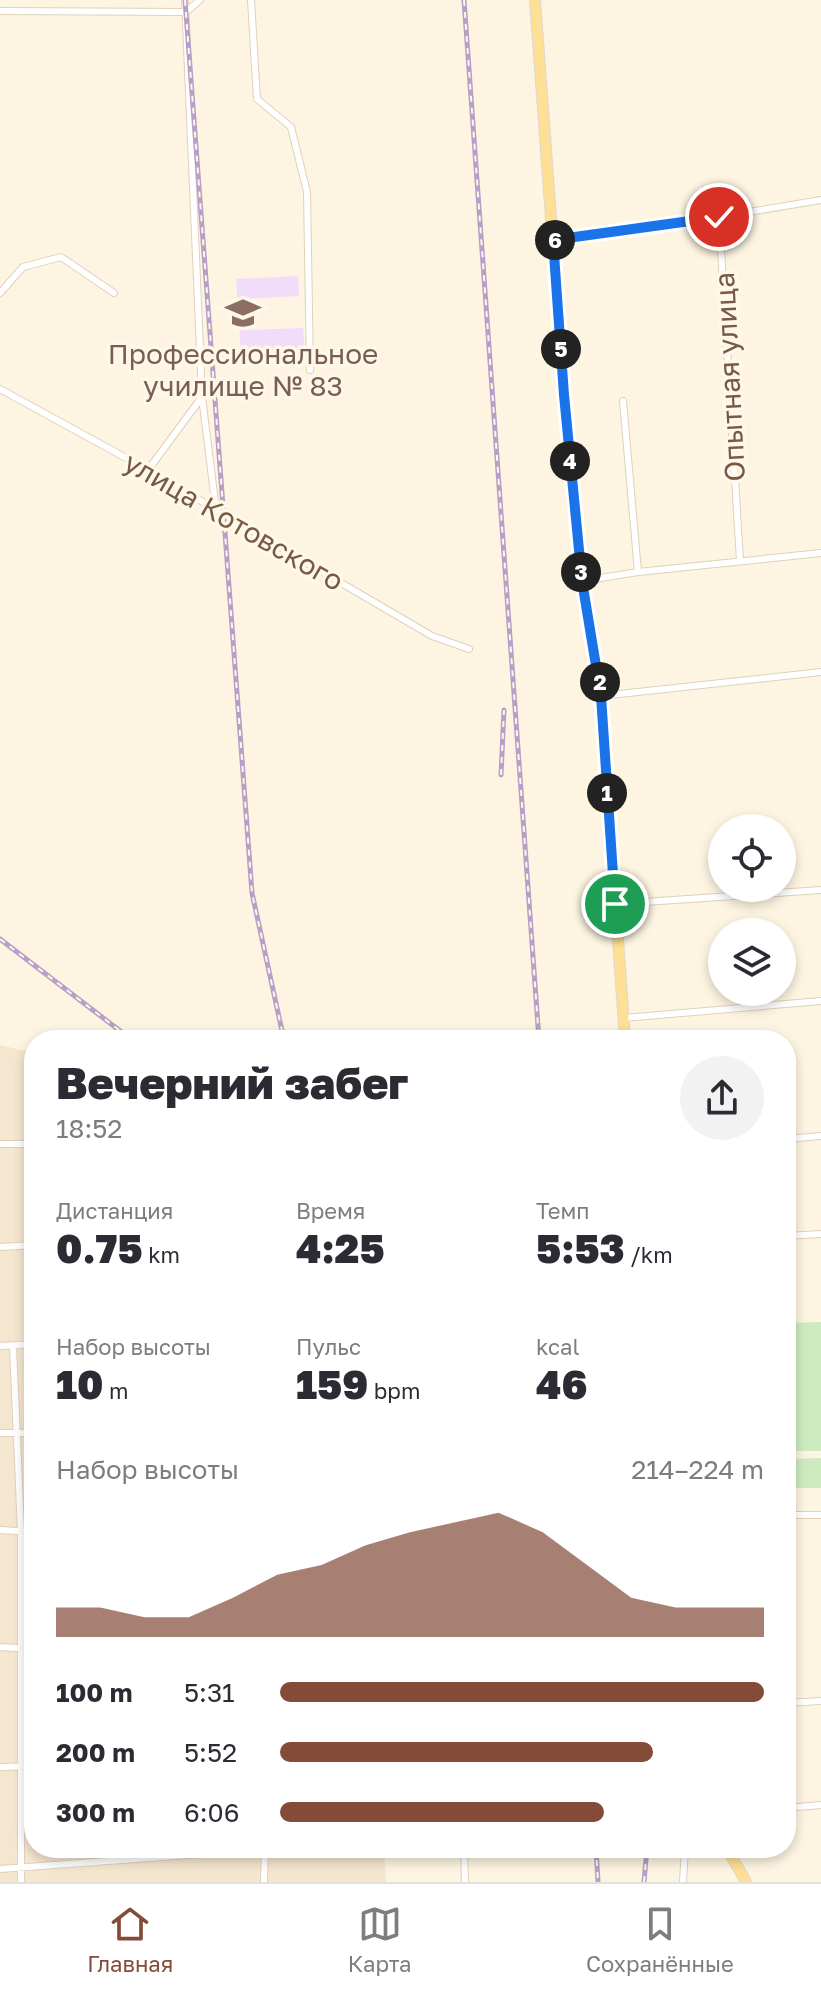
<!DOCTYPE html>
<html lang="ru">
<meta charset="utf-8">
<style>
body{margin:0;font-family:"Golos Text",sans-serif;background:#f2f2f3;color:#2b2b33;height:100vh;display:flex;flex-direction:column;font-size:30px;white-space:nowrap}
*{box-sizing:border-box;margin:0}
p{font-size:26px;color:#7c7c81}
.icon{flex:none;width:44px;height:44px;fill:none;stroke:currentColor;stroke-width:2;stroke-linecap:round;stroke-linejoin:round}
.map{position:relative;flex:1;overflow:hidden}
.drawer{position:absolute;left:24px;top:1030px;width:772px;height:828px;display:flex;flex-direction:column;background:#fff;border-radius:32px;box-shadow:0 4px 12px #0003}
.drawer>*{flex:none}
.controls{position:absolute;left:708px;top:814px;display:grid;gap:16px}
.controls a{display:grid;place-items:center;width:88px;height:88px;border-radius:50%;background:#fff;box-shadow:0 4px 12px #0003;font-size:40px}
.pin{position:absolute;display:grid;place-items:center;width:68px;height:68px;color:#fff;margin:-34px;border:4px solid #fff;border-radius:50%;box-shadow:0 2px 8px #0007}
.km{position:absolute;width:40px;height:40px;margin:-20px;border-radius:50%;background:#222;color:#fff;font-size:22px;line-height:40px;text-align:center}
.round{display:grid;place-items:center;flex:none;width:84px;height:84px;border-radius:42px;background:#f2f2f3}
.head{display:flex;align-items:center;justify-content:space-between;height:136px;padding:0 32px}
h1{font-size:44px;font-weight:800;line-height:60px}
.metrics{display:grid;grid-template-columns:repeat(3,1fr);gap:12px;height:136px;padding:8px 32px}
.metrics div{display:grid;align-content:center}
.metrics b{font-size:40px;font-weight:800}
.metrics small{font-size:22px;font-weight:400}
.metrics p{font-size:22px}
.chart{height:224px;padding:16px 32px}
.chart p{display:flex;justify-content:space-between}
.chart svg{width:100%;height:144px;margin-top:8px;fill:#834b38;opacity:.7}
ul{padding:0 32px;list-style:none;font-size:26px}
li{display:grid;grid-template-columns:128px 96px 1fr;align-items:center;height:60px}
li i{height:20px;border-radius:10px;background:#834b38}
.dock{display:flex;justify-content:space-around;align-items:center;height:112px;border-top:2px solid #e1e1e2;background:#fff;font-size:22px;color:#7c7c81}
.dock a{display:grid;justify-items:center;gap:4px}
.dock .selected{color:#834b38}
.map>svg:first-child{display:block}
</style>
<div class="map">
<svg width="821" height="1882" viewBox="0 0 821 1882">
<rect width="100%" height="100%" fill="#fdf4e1"/>
<path fill="#f5e6cf" d="M0,1045L34,1053V1848H384L386,1882H0Z"/>
<path fill="#f1ddf9" d="M298,276L299,296L247,299L249,330L303,328L305,351L241,354L236,279Z"/>
<path fill="#ceebbf" d="M821,1322V1451H786V1323Z
M821,1458V1488H786V1459Z"/>
<g fill="none" stroke-linecap="round" stroke-linejoin="round">
<g stroke="#e2d0bc" stroke-width="8">
<path id="street" d="M185,0L202,397L216,510
M251,0L257,99L291,127L307,192L310,370
M0,11L186,12L200,0
M719,217L821,200
M553,240L719,217L740,561
M0,293L23,267L61,257L114,293
M0,389L148,470L432,636L469,649
M623,401L638,572
M148,470L202,397
M582,581L638,572L821,553
M601,696L821,672
M615,904L821,890
M624,1018L821,1001
M786,1139L821,1136
M0,1144H34
M786,1236L821,1234
M0,1247L34,1245
M0,1346L34,1344
M13,1346L21,1531V1882
M0,1433H34
M786,1515H821
M0,1530L34,1532
M0,1647L34,1649
M786,1703L821,1701
M0,1767L34,1766
M786,1808L821,1805
M464,1848L465,1882
M0,1869L284,1848
M264,1882L265,1848
M683,1882L685,1848"/>
</g>
<g stroke="#ded7d3" stroke-width="12">
<path id="primary" d="M535,0L564,395L585,604L601,696L625,1040
M727,1848L746,1882"/>
</g>
<use href="#street" stroke="#fff" stroke-width="6"/>
<use href="#primary" stroke="#ffdf96" stroke-width="10"/>
<g stroke="#b79fc7" stroke-width="5">
<path id="rail" d="M185,0L252,893L284,1040
M464,0L539,1040
M501,775L504,710
M0,939L132,1040
M596,1848L598,1882
M644,1882L647,1848"/>
</g>
<use href="#rail" stroke="#fff7e8" stroke-width="2" stroke-dasharray="6" stroke-linecap="butt"/>
</g>
<g fill="none" stroke-linecap="round" stroke-linejoin="round">
<g stroke="#fff" stroke-width="16">
<path id="route" d="M615,904L601,696L582,581L564,395L553,240L719,217"/>
</g>
<use href="#route" stroke="#1a73e8" stroke-width="10"/>
</g>
<defs>
<g id="school-bare" transform="scale(2.76)"><path d="M0-5L7-2L0 1L-7-2ZM-4 1L0 2.5L4 1V4Q0 6-4 4Z" fill="#8d6e63" stroke="#fff7e8" stroke-width="2.5" paint-order="stroke"/></g>
</defs>
<g fill-rule="evenodd">
<use href="#school-bare" x="243" y="313"/>
</g>
<g text-anchor="middle" dominant-baseline="central" stroke-width="7" stroke-linejoin="round" paint-order="stroke">
<g font-size="28" fill="#785e54" stroke="#fff7e8">
<text x="243" y="353">Профессиональное<tspan x="243" dy="32">училище № 83</tspan></text>
</g>
<g font-size="28" fill="#765a46" stroke="#fff7e8">
<text transform="translate(729 377) rotate(-93)">Опытная улица</text>
<text transform="translate(234 521) rotate(30)">улица Котовского</text>
</g>
</g>
</svg>
<div class="controls">
<a><svg class="icon" aria-label="locate" viewBox="0 0 24 24"><circle cx="12" cy="12" r="6"/><path d="M12 2v4M12 18v4M2 12h4M18 12h4"/></svg></a>
<a><svg class="icon" aria-label="layers" viewBox="0 0 24 24"><path d="M12 4l9 5-9 5-9-5zM3 14l9 5 9-5"/></svg></a>
</div>
<div class="pin" style="left:615px;top:904px;background:#1e9e55"><svg class="icon" aria-label="arrive" viewBox="0 0 24 24"><path d="M6 21V4h12l-3 4 3 4H6"/></svg></div>
<div class="pin" style="left:719px;top:217px;background:#d93025"><svg class="icon" aria-label="check" viewBox="0 0 24 24"><path d="M5 12l5 5 9-10"/></svg></div>
<b class="km" style="left:607px;top:793px">1</b>
<b class="km" style="left:600px;top:682px">2</b>
<b class="km" style="left:581px;top:572px">3</b>
<b class="km" style="left:570px;top:461px">4</b>
<b class="km" style="left:561px;top:349px">5</b>
<b class="km" style="left:555px;top:240px">6</b>
<section class="drawer">
<div class="head"><div><h1>Вечерний забег</h1><p>18:52</p></div><a class="round"><svg class="icon" aria-label="share" viewBox="0 0 24 24"><path d="M12 15V3M7 8l5-5 5 5M5 13v7h14v-7"/></svg></a></div>
<div class="metrics">
<div><p>Дистанция</p><b>0.75<small> km</small></b></div>
<div><p>Время</p><b>4:25</b></div>
<div><p>Темп</p><b>5:53<small> /km</small></b></div>
</div>
<div class="metrics">
<div><p>Набор высоты</p><b>10<small> m</small></b></div>
<div><p>Пульс</p><b>159<small> bpm</small></b></div>
<div><p>kcal</p><b>46</b></div>
</div>
<div class="chart"><p><span>Набор высоты</span>214–224 m</p>
<svg viewBox="0 0 160 44" preserveAspectRatio="none"><path d="M0 44V35L10 35L20 38L30 38L40 32L50 25L60 22L70 16L80 12L90 9L100 6L110 12L120 22L130 32L140 35L150 35L160 35V44z"/></svg>
</div>
<ul>
<li><b>100 m</b>5:31<i style="width:100%"></i></li>
<li><b>200 m</b>5:52<i style="width:77%"></i></li>
<li><b>300 m</b>6:06<i style="width:67%"></i></li>
</ul>
</section>
</div>
<nav class="dock">
<a class="selected"><svg class="icon" aria-label="home" viewBox="0 0 24 24"><path d="M3 11l9-7 9 7M6 9v11h12V9"/></svg>Главная</a>
<a><svg class="icon" aria-label="map" viewBox="0 0 24 24"><path d="M3 6l6-2 6 2 6-2v14l-6 2-6-2-6 2zM9 4v14M15 6v14"/></svg>Карта</a>
<a><svg class="icon" aria-label="saved" viewBox="0 0 24 24"><path d="M7 4h10v16l-5-4-5 4z"/></svg>Сохранённые</a>
</nav>
